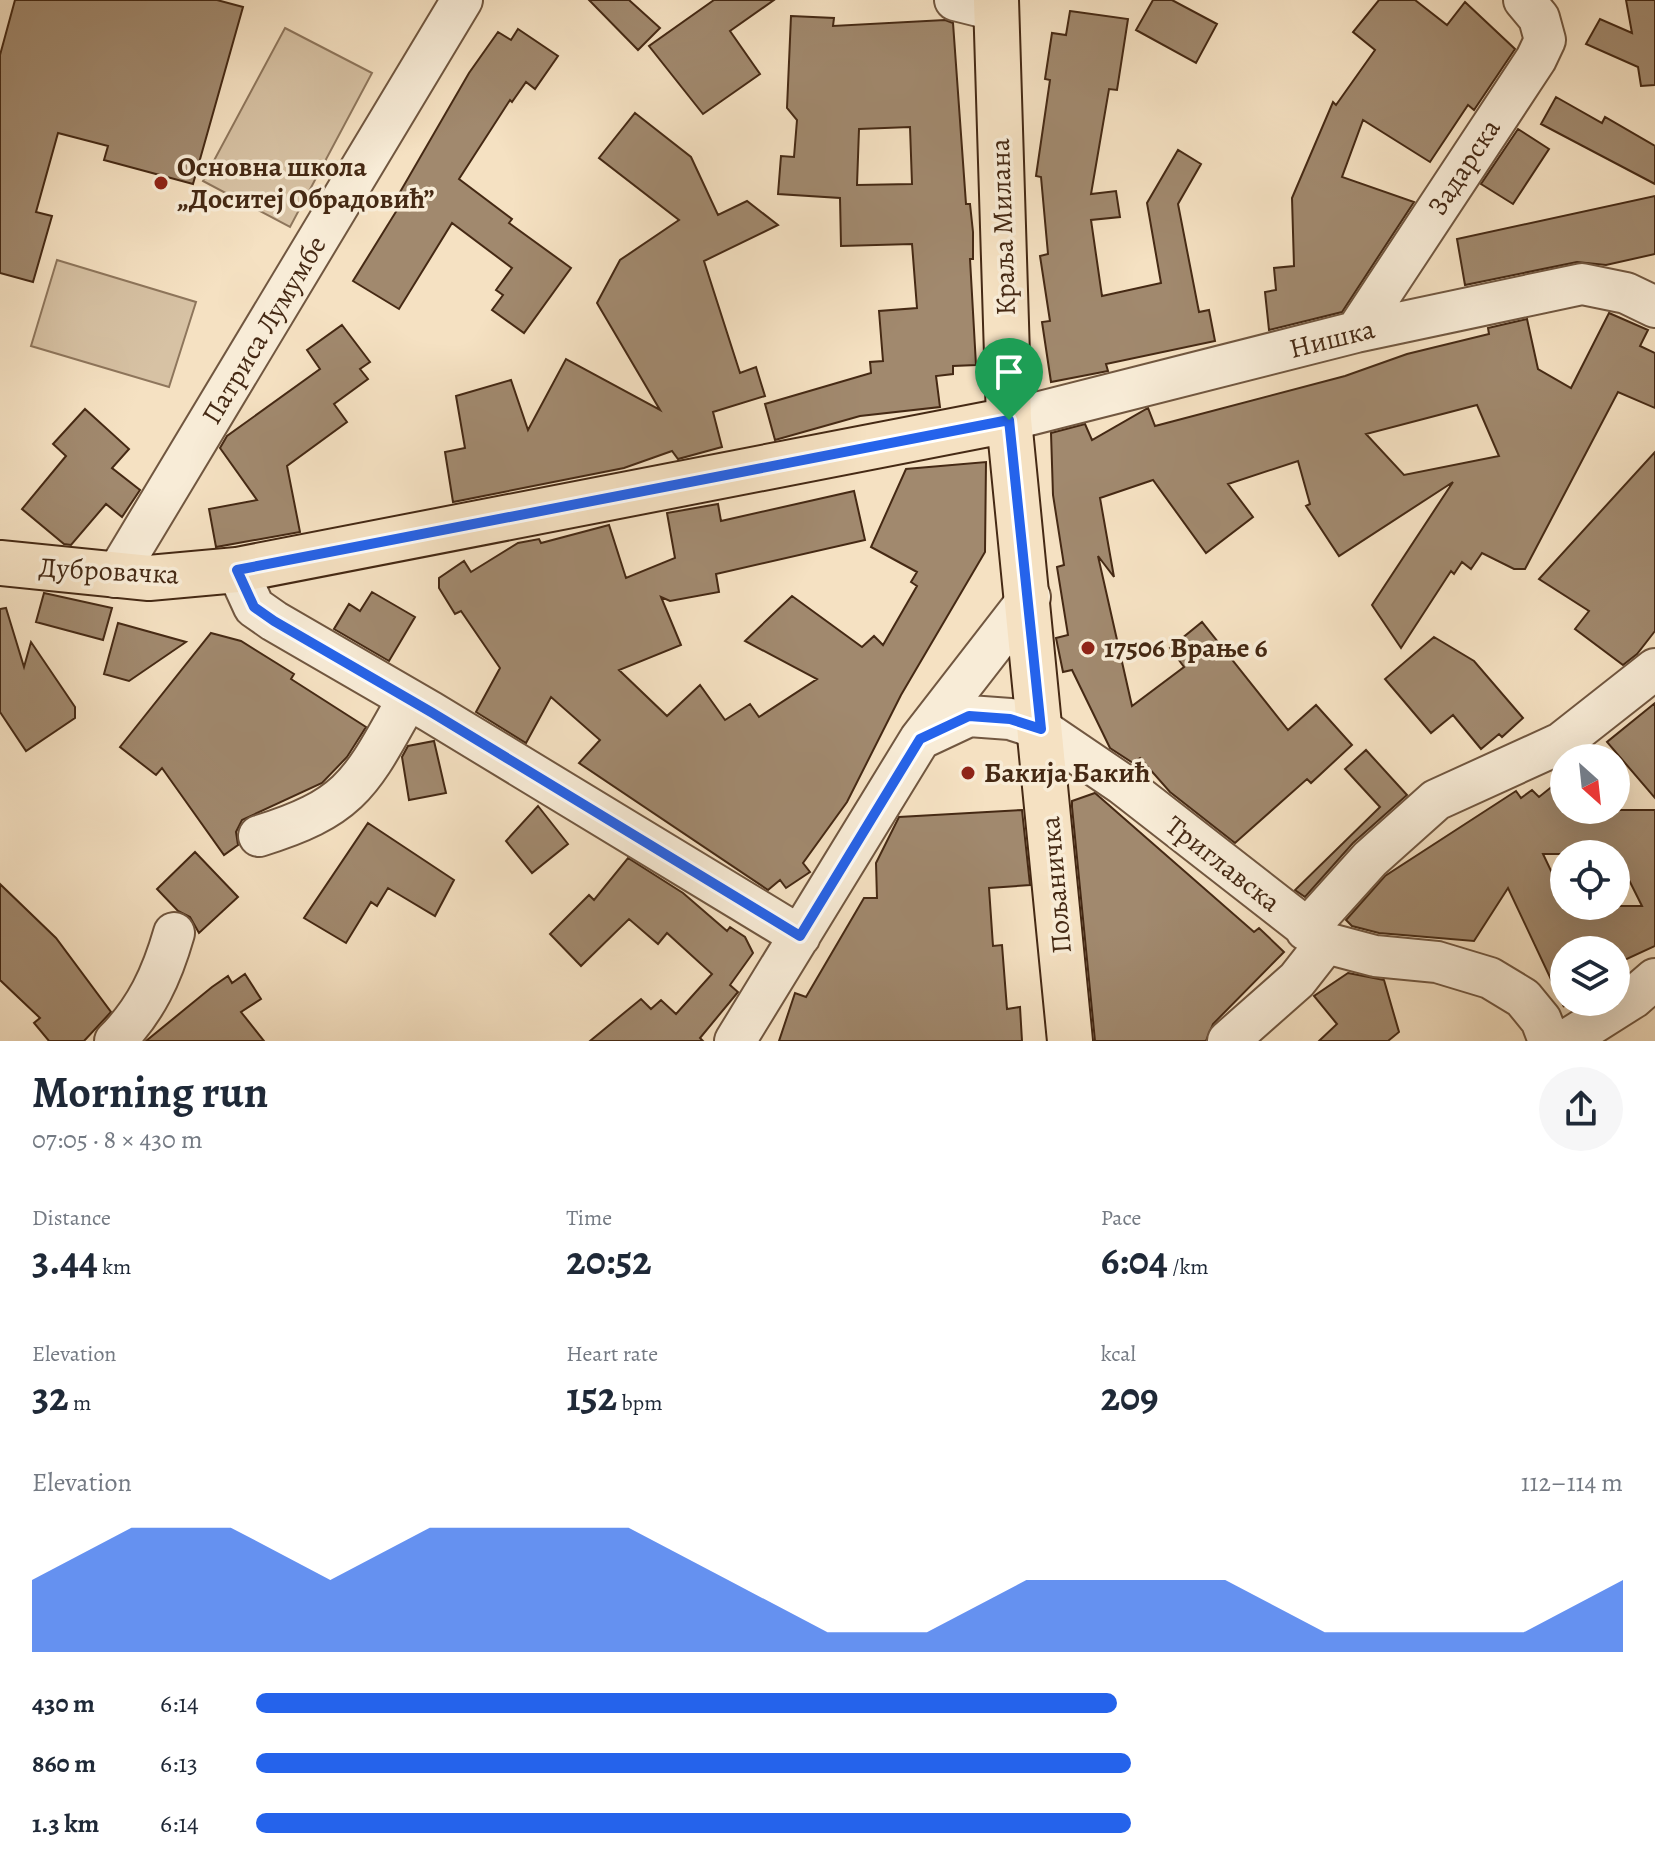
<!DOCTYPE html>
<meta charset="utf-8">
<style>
body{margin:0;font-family:Alegreya,serif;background:#f6f6f7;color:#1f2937;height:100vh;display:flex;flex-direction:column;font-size:30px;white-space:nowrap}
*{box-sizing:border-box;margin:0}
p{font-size:26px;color:#747a83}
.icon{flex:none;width:44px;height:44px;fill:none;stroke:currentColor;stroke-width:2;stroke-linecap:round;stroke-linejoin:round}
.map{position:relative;height:1041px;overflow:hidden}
.drawer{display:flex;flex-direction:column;background:#fff;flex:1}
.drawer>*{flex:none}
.needle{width:52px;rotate:153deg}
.buttons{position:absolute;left:1550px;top:744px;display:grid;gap:16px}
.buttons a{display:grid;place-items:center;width:80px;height:80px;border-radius:50%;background:#fff;box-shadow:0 8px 32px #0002;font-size:40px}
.pin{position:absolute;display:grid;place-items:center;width:68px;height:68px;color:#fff;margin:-82px -34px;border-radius:50% 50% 50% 0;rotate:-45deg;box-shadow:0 0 8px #0007}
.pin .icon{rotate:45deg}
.round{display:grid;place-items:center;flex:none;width:84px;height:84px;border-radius:42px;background:#f6f6f7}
.head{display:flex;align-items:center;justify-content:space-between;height:136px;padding:0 32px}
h1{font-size:44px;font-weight:700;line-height:60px}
.figures{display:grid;grid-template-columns:repeat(3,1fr);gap:12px;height:136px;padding:8px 32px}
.figures div{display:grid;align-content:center}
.figures b{font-size:40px;font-weight:700}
.figures small{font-size:22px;font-weight:400}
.figures p{font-size:22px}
.chart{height:224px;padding:16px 32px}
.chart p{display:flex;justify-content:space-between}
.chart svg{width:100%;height:144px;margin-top:8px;fill:#2563eb;opacity:.7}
ul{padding:0 32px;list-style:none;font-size:26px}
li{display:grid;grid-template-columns:128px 96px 1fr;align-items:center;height:60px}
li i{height:20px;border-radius:10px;background:#2563eb}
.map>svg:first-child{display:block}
</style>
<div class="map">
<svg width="1655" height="1041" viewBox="0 0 1655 1041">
<rect width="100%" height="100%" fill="#f5e1c2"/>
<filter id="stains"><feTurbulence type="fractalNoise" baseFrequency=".0025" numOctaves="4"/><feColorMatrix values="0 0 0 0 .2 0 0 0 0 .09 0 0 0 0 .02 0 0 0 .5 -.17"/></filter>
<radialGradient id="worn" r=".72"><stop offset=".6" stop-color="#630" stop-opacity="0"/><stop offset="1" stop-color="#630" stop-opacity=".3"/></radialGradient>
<path fill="#d7c2a4" stroke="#8e765c" stroke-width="2" d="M285,28L372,73L290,227L203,181Z
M57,260L196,302L169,387L31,346Z"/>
<path fill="#a1896e" stroke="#452914" stroke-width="2" fill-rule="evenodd" d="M15,0H217L243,7L193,184L104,160L108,146L58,133L36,212L52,216L33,282L0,273V55Z
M589,0H629L660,28L638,50Z
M714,0H774L730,31L760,74L703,114L649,46Z
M1153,0H1172L1217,24L1196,63L1136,30Z
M1379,0H1415L1447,25L1465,2L1515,49L1474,110L1468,105L1430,162L1363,120L1342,177L1414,202L1342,312L1269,330L1265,292L1276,290L1274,268L1294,266L1292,198L1333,102L1336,105L1375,50L1353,32Z
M1626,0H1655V85L1641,86L1638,67L1586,44L1600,19L1632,33Z
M1070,11L1128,19L1117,90L1109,89L1091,194L1116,191L1120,217L1091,220L1102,296L1161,283L1147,203L1178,150L1201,164L1178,204L1199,312L1209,310L1215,341L1106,364L1108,371L1051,382L1042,322L1050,321L1040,256L1048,254L1041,177L1036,176L1050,80L1045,79L1052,33L1066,35Z
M791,16L834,18L833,26L945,20L953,23L966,204H970L973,232V259H970L976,365L953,366V374L936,376L940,407L860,416L775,440L765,404L871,373L870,362L883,361L879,311L917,308L912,244L841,246L840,198L778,194L781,156L794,157L797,120L787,108ZM910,127L912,184L857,185L859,129Z
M518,29L558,56L535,89L526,82L512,102L510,100L459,179L512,219L509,223L571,268L524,333L492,310L503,295L496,290L512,268L452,223L399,309L353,281L402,202L396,199L469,73L498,32L511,40Z
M1556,97L1602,123L1605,117L1655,146V184L1541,124Z
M635,113L691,157L718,215L747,201L778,225L704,261L740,373L756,367L765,396L713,412L722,447L678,459L672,451L624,468L453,502L445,452L465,448L456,396L511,380L528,430L566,359L660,410L597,303L620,260L679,220L599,158Z
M1518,129L1549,149L1513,204L1481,184Z
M1655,196V254L1606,265L1577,262L1465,285L1457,239Z
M1609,313L1648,330L1640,346L1655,353V408L1618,392L1525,569H1514L1482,553L1471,569L1462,562L1454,574L1451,571L1401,648L1372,605L1453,482L1339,556L1306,506L1310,504L1298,461L1228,484L1253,517L1206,553L1153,480L1100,498L1114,577L1098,556L1132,706L1184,667L1170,648L1202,622L1288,730L1316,705L1352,745L1311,783L1307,779L1235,843L1170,792L1140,758L1133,763L1110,748L1072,670L1063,672L1056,638L1068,635L1057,567L1064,565L1053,495L1051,433L1085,424L1092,440L1148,408L1155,426L1345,376L1407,354L1489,334L1488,328L1527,319L1538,369L1571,388ZM1477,405L1499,456L1404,475L1366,434Z
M342,325L370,362L360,369L368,379L334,404L347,422L287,466L300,532L216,547L209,509L257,500L220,448L227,436L320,369L307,350Z
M85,409L129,449L112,468L140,490L122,517L106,504L71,545L64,544L22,509L66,456L53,444Z
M1655,452V631L1637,654L1623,665L1575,629L1589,611L1539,579Z
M986,462L985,552L901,695L847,802L803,863L810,872L786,888L780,880L768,890L579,763L600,740L551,697L526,743L476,712L500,668L461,611L455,614L439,588V578L464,561L471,572L518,543L539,539L541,543L609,525L626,578L675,558L667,513L718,504L721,521L854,491L865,540L716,574L719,592L670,601L661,597L681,645L619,670L667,716L700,685L725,720L750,704L759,717L817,679L745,641L792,596L862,647L874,636L883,645L917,586L911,582L917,572L871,547L906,469Z
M372,592L415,617L389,661L334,629L349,604L360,611Z
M44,593L112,608L103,640L36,622Z
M6,608L24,667L31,642L75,707V718L26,751L0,712V609Z
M118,623L186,642L129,681L104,674Z
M211,633L241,641L294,674L291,679L366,727L347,757L322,783L242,820L236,832L238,845L224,855L162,768L156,775L120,747Z
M1434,637L1474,661L1523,718L1502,737L1499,734L1481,749L1453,715L1431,733L1385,679Z
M1655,703V798L1607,742Z
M434,741L446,793L409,800L402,757L408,746Z
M1366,750L1407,795L1353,843L1305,897L1295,890L1380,807L1345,769Z
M1564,777V810H1655V946L1616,964V950H1564V1007L1508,888L1474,941L1379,933L1352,926L1346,920L1385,876L1516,791L1521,798L1532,790L1539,797ZM1543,854H1616L1642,906H1564V898Z
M1095,793L1254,932L1259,928L1284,952L1213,1024L1206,1041H1095L1072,807V801Z
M538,806L568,844L532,873L506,841Z
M1022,810L1030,885L989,888L993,946L1002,945L1007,1009L1020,1007L1022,1041H779L795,993L806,997L864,898H877L876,863L899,817Z
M368,823L454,880L435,916L388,888L377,906L371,902L346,943L304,918Z
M195,852L238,897L199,933L190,917L178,911L157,889Z
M628,858L683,893L727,931L730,927L745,937L753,953L730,985L738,992L700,1038L703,1041H590L641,999L651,1009L661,1000L676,1014L712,974L667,933L658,944L629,919L581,966L550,934L589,895L594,900Z
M0,884L56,938L111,1012L84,1041H49L34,1023L40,1018L0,980Z
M1348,973L1384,980L1399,1032L1388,1041H1319L1337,1024L1314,996Z
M245,974L261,999L241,1012L264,1041H146L212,987L228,976L232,983Z"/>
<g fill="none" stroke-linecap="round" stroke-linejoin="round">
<g stroke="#715740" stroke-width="44">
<path id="minor" d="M955,0L995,10
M1356,332L1536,59L1545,40L1539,18L1524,0
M1009,420L1356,332L1582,284L1626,293L1655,307
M237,570L254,607L274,621L431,712L800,936
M115,577L462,0
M920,739L969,716L1010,719L1041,729L1122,784L1326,943L1375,956L1437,962L1490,978L1523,998L1541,1020L1549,1041
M259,836C354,807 362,780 408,699
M1306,930L1370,859L1436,800L1561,743L1655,669
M115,1041C146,1010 162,975 174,933
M735,1041L920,739L1030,597
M1228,1041L1297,980L1326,943
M1565,1041L1633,998L1655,979"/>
</g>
<g stroke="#452914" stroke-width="48">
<path id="major" d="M996,0L1009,420L1070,1041
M0,563L149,578L237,570L1009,420"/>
</g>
<use href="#minor" stroke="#f8ecd7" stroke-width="40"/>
<use href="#major" stroke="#f5e1c2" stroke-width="44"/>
</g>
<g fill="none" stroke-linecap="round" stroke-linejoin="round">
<g stroke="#fff" stroke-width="16">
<path id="route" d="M1009,420L1041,729L1010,719L969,716L920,739L800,936L431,712L274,621L254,607L237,570Z"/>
</g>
<use href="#route" stroke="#2563eb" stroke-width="10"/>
</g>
<g fill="#8f2418" stroke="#f8ecd7" stroke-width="3">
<circle cx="161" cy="183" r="8"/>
<circle cx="1088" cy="648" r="8"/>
<circle cx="968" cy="773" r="8"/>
</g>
<g text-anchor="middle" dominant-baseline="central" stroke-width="7" stroke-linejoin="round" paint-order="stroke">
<g font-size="28" font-weight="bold" fill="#452914" stroke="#f8ecd7" text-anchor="start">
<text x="177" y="167">Основна школа<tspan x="177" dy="32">„Доситеј Обрадовић”</tspan></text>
<text x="1104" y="648">17506 Врање 6</text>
<text x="984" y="773">Бакија Бакић</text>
</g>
<g font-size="28" fill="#452914" stroke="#f8ecd7">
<text transform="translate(1464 167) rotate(-57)">Задарска</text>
<text transform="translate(1003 227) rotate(-92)">Краља Милана</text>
<text transform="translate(264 330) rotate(-59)">Патриса Лумумбе</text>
<text transform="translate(1332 339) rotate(-14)">Нишка</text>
<text transform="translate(109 571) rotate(3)">Дубровачка</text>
<text transform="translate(1223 864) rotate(38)">Триглавска</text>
<text transform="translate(1056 885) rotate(-95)">Пољаничка</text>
</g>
</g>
<rect width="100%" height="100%" filter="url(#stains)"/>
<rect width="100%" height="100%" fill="url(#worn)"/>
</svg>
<div class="buttons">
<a><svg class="needle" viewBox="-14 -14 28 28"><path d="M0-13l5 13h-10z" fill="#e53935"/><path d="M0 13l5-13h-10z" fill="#747a83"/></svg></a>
<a><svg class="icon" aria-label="locate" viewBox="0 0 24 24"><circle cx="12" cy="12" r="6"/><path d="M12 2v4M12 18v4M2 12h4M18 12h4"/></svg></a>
<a><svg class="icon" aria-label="layers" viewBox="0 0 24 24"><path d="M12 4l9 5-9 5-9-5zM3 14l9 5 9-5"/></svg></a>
</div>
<div class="pin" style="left:1009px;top:420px;background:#1e9e55"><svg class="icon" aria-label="arrive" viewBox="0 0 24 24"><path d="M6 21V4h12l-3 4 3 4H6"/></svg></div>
</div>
<section class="drawer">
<div class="head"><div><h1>Morning run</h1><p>07:05 · 8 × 430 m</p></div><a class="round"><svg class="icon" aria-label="share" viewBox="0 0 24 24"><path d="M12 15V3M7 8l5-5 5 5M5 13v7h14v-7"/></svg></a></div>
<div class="figures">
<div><p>Distance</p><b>3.44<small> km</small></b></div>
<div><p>Time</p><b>20:52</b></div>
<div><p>Pace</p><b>6:04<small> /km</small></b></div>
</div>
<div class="figures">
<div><p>Elevation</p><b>32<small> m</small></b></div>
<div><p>Heart rate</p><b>152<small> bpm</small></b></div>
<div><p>kcal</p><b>209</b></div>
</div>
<div class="chart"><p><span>Elevation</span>112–114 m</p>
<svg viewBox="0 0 160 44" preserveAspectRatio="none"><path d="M0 44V22L10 6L20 6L30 22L40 6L50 6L60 6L70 22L80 38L90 38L100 22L110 22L120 22L130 38L140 38L150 38L160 22V44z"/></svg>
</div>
<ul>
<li><b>430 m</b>6:14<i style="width:63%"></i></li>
<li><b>860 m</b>6:13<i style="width:64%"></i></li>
<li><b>1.3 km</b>6:14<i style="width:64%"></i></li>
</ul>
</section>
